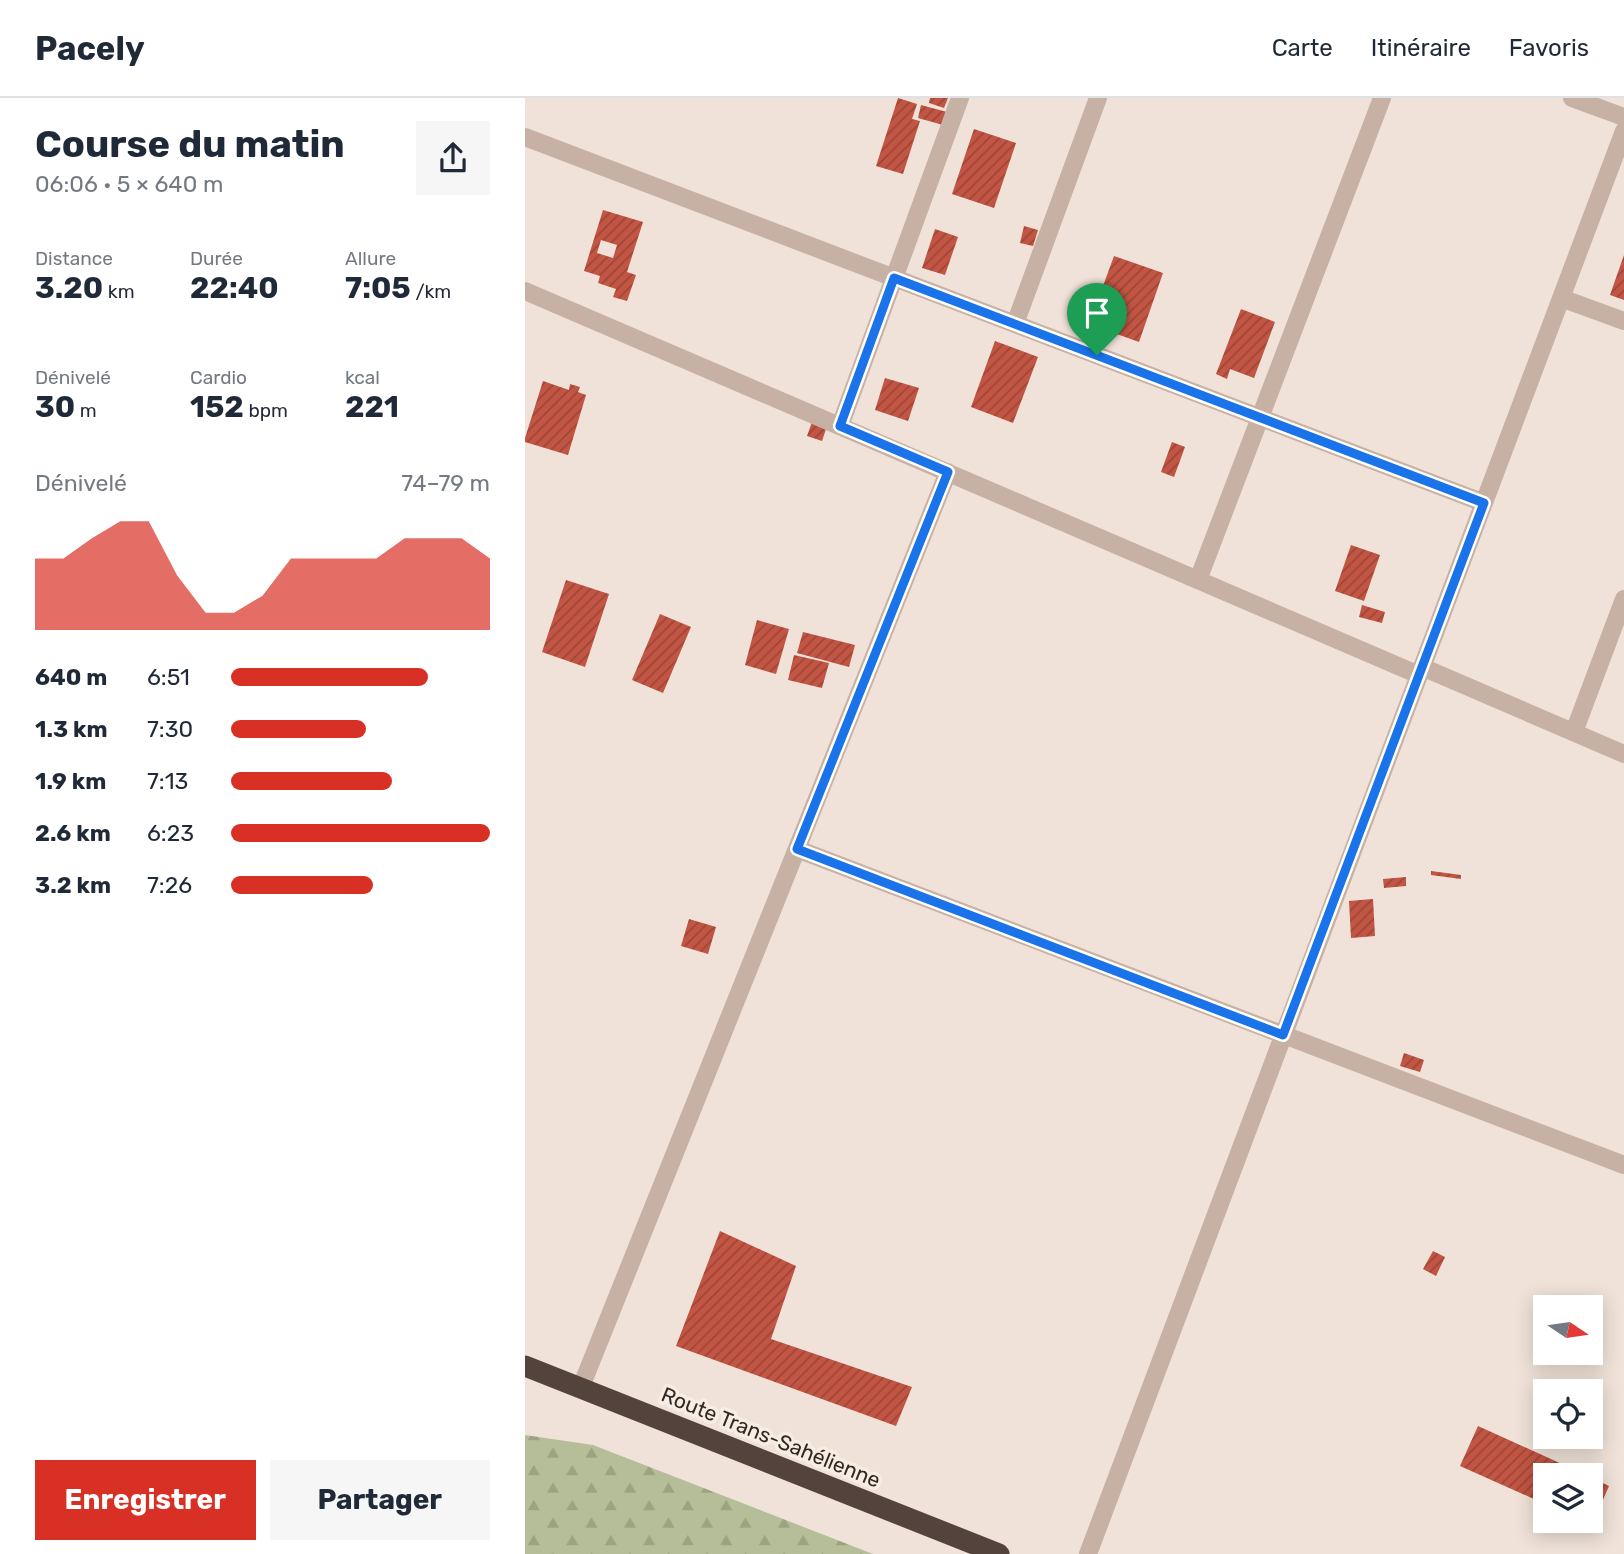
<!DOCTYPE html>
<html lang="fr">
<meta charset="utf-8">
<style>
body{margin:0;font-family:Rubik,sans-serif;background:#f6f6f7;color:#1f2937;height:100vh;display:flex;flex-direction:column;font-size:26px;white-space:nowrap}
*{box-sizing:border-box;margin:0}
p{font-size:23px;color:#747a83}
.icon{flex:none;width:38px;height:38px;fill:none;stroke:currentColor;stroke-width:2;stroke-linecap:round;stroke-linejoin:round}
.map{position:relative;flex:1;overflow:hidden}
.drawer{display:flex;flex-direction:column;background:#fff;width:525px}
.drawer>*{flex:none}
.needle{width:46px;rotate:103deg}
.controls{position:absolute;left:1008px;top:1197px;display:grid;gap:14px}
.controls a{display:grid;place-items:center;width:70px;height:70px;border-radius:0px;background:#fff;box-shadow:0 4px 18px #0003;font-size:35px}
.pin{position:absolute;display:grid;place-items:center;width:60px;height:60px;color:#fff;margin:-72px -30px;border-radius:50% 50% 50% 0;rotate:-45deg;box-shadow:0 0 7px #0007}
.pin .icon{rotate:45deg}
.round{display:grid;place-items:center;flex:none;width:74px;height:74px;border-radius:0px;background:#f6f6f7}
.overview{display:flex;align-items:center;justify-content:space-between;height:119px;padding:0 35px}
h1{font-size:38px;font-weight:700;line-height:52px}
.figures{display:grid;grid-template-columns:repeat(3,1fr);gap:10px;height:119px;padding:7px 35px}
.figures div{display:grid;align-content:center}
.figures b{font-size:30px;font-weight:700}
.figures small{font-size:19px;font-weight:400}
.figures p{font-size:19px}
.chart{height:196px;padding:14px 35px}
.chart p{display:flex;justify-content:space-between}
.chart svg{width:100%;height:126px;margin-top:7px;fill:#d93025;opacity:.7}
.action{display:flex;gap:14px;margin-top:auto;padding:14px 35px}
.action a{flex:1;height:80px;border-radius:0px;background:#d93025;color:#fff;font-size:28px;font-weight:700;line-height:80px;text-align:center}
.action a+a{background:#f6f6f7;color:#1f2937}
ul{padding:0 35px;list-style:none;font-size:23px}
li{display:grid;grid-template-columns:112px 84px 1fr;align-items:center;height:52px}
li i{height:18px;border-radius:9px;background:#d93025}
header{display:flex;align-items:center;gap:42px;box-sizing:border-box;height:98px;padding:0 35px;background:#fff;border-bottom:2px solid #e0e1e3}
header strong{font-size:33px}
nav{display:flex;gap:38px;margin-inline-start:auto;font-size:24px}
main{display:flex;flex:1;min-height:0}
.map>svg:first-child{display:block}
</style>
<header>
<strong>Pacely</strong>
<nav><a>Carte</a><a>Itinéraire</a><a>Favoris</a></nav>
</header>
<main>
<section class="drawer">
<div class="overview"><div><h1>Course du matin</h1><p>06:06 · 5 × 640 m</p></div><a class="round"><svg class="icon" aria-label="share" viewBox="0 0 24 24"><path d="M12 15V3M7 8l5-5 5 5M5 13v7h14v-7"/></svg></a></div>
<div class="figures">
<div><p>Distance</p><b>3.20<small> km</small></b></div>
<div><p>Durée</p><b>22:40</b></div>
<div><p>Allure</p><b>7:05<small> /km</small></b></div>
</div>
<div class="figures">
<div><p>Dénivelé</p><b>30<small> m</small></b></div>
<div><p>Cardio</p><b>152<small> bpm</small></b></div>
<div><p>kcal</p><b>221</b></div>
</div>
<div class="chart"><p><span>Dénivelé</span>74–79 m</p>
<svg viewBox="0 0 160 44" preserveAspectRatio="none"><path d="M0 44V19L10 19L20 12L30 6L40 6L50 25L60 38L70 38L80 32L90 19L100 19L110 19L120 19L130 12L140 12L150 12L160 19V44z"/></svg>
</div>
<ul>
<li><b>640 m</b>6:51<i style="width:76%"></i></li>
<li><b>1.3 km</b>7:30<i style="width:52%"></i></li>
<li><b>1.9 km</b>7:13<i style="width:62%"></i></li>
<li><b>2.6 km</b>6:23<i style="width:100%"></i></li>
<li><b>3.2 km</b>7:26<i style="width:55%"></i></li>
</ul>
<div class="action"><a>Enregistrer</a><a>Partager</a></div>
</section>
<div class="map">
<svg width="1099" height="1456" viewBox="0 0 1099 1456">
<defs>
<pattern id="forest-firs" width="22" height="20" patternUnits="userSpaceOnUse" patternTransform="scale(1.75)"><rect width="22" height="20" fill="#b5be98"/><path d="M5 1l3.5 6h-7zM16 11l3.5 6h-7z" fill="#9ca383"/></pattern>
<pattern id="building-hatch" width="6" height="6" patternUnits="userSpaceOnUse" patternTransform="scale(1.75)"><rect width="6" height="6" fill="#c25543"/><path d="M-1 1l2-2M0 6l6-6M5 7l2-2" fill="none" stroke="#9e4638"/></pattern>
</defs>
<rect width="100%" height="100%" fill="#f0e2d8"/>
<path fill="url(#forest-firs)" d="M0,1337L68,1347L348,1456H0Z"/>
<path fill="url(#building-hatch)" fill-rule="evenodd" d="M373,0L392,6L387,21L395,23L378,76L351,68Z
M405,0H423L419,10L404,5Z
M396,7L422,14L418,27L393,20Z
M449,31L491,45L469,110L427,96Z
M78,112L118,124L102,174L111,177L102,203L88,199L91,191L73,185L75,178L59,173ZM76,142L92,147L88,160L72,155Z
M499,128L513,132L508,148L495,145Z
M410,131L433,139L420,177L397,170Z
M1099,157V202L1085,197Z
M589,158L638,175L614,244L564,226Z
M716,211L750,224L729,280L705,271L702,281L691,276Z
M470,243L513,259L488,325L446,309Z
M360,280L394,290L383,323L350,312Z
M18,283L44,292L45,286L55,289L53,294L61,297L43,357L0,344V340Z
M287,324L302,328L297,343L282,338Z
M647,344L660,349L649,379L636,374Z
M826,447L855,457L839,503L810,493Z
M41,482L84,496L60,569L17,554Z
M837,507L860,514L857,525L834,519Z
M135,516L166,529L138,595L107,582Z
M232,522L264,531L251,576L220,567Z
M278,534L330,547L324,569L272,555Z
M269,557L304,565L297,590L263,582Z
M906,773L936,777V781L906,777Z
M881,779V788L859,790L858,781Z
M848,801L850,838L826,840L824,803Z
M164,821L191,829L183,856L156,848Z
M879,955L899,962L895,974L875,968Z
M195,1133L271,1168L246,1241L387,1289L371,1328L151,1248Z
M908,1153L920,1159L911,1178L898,1171Z
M953,1328L1061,1377H1020V1406L935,1368Z
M1066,1379L1084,1388L1066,1429V1426L1058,1423H1066Z"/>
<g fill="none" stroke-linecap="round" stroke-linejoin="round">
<path stroke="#c7b1a4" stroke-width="18" d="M1047,0L1099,19
M0,39L959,405
M0,193L894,577
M1036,200L1099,223
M490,226L573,0
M315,328L435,0
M673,482L857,0
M897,569L1099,656
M1049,634L1099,501
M272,751L1099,1067
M56,1289L423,374
M563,1456L1099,33"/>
<path stroke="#54423d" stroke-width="21" d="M0,1268L474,1456"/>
</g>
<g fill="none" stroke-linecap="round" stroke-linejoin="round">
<g stroke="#fff" stroke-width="14">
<path id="route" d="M369,180L959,405L758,937L272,751L423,374L315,328Z"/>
</g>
<use href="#route" stroke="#1a73e8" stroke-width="9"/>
</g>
<g text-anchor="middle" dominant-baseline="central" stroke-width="7" stroke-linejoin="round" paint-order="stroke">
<g font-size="21" fill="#332826" stroke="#f8ede3">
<text transform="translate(246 1339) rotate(22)">Route Trans-Sahélienne</text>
</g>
</g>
</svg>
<div class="controls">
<a><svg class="needle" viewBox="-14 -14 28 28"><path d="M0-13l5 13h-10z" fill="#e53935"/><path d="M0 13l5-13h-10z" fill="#747a83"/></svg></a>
<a><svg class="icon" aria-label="locate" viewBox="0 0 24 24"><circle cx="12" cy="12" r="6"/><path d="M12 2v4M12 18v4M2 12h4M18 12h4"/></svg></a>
<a><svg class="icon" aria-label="layers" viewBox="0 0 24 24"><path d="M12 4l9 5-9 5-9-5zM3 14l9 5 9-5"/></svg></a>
</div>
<div class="pin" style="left:572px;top:257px;background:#1e9e55"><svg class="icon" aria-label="arrive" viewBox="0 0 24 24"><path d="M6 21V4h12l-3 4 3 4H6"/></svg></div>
</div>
</main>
